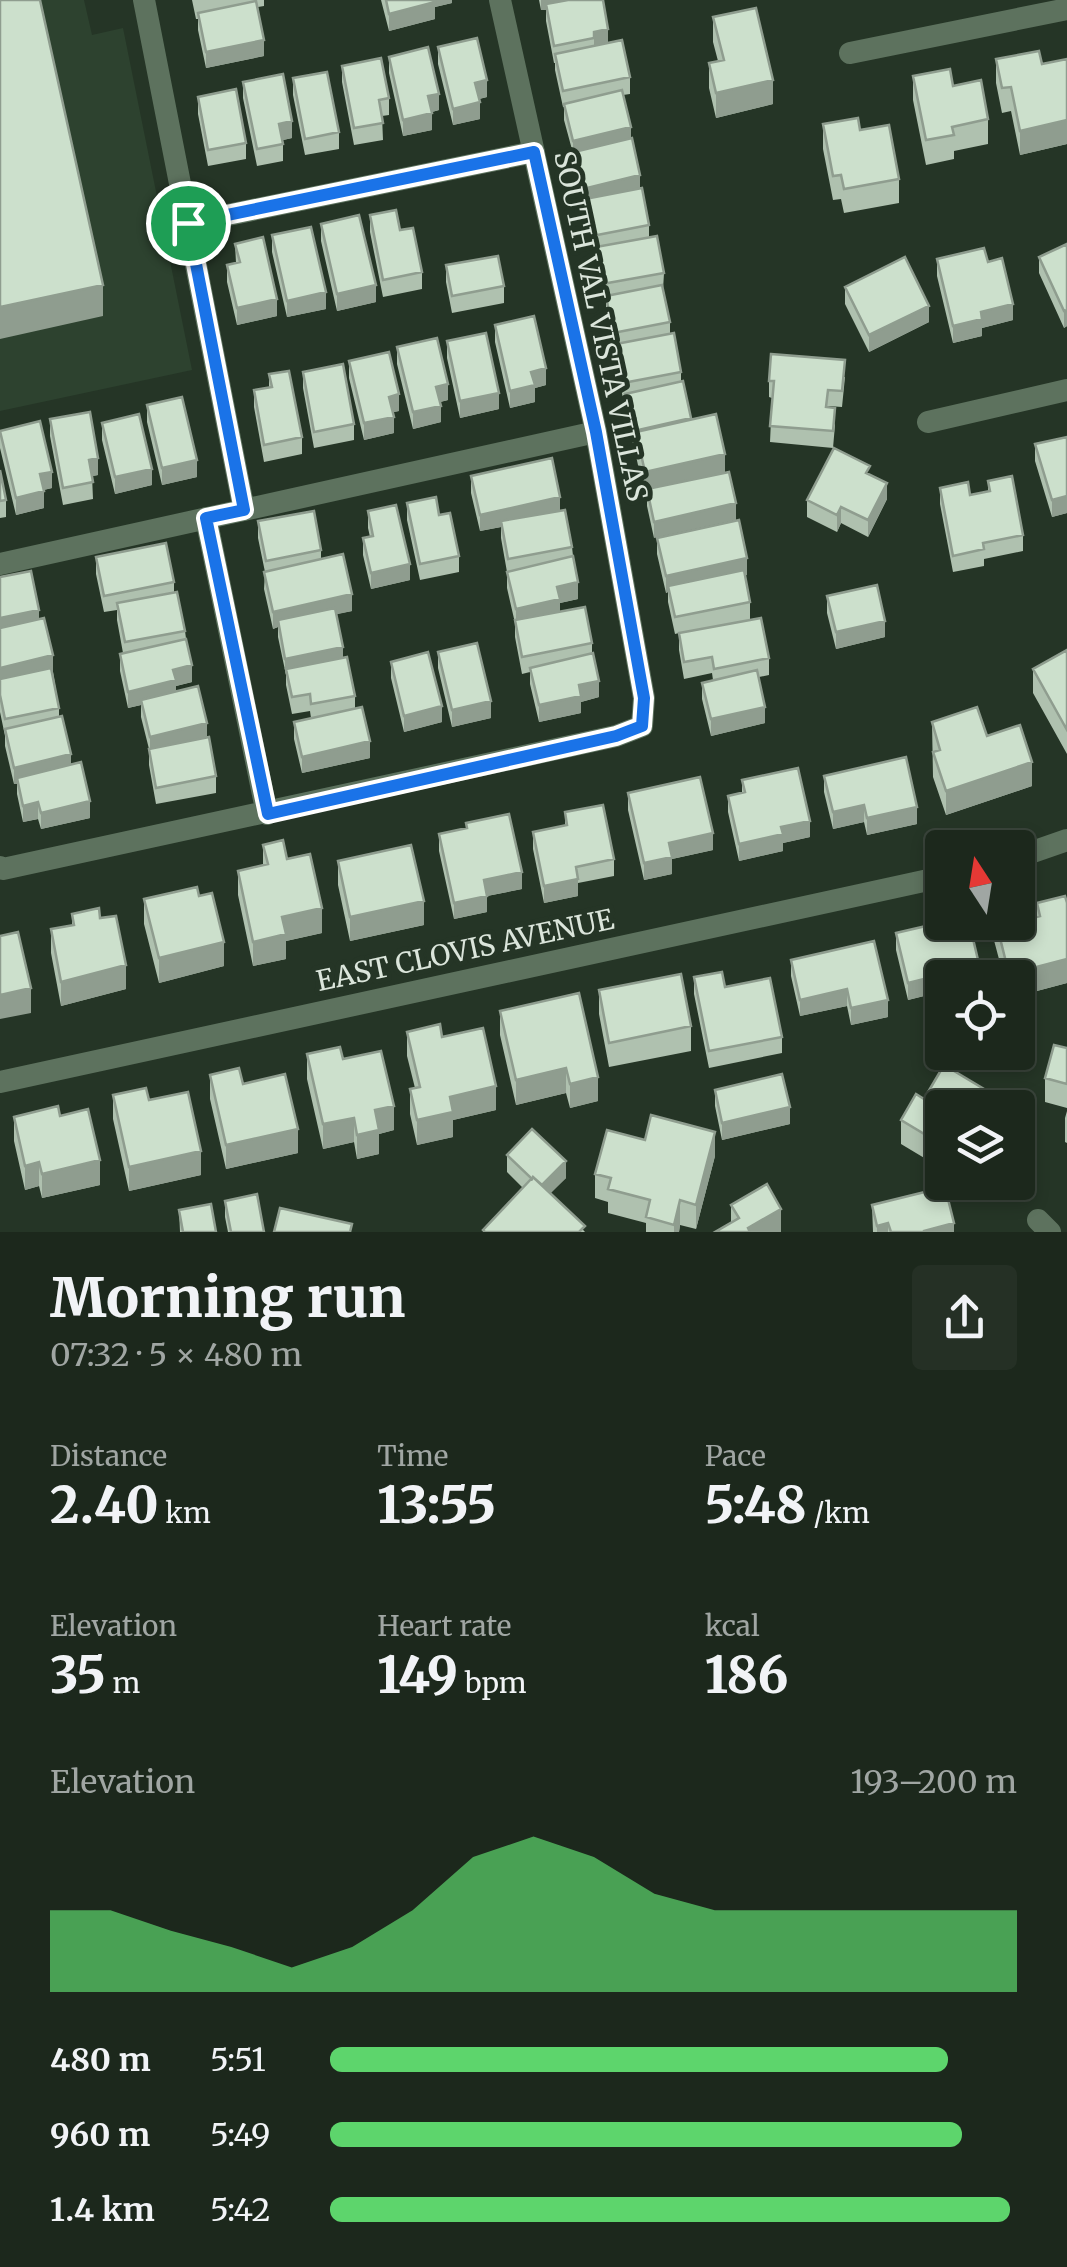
<!DOCTYPE html>
<meta charset="utf-8">
<style>
body{margin:0;font-family:Merriweather,serif;background:#253025;color:#f1f3f6;height:100vh;display:flex;flex-direction:column;font-size:38px;white-space:nowrap}
*{box-sizing:border-box;margin:0}
p{font-size:32px;color:#a0a6a3}
.icon{flex:none;width:55px;height:55px;fill:none;stroke:currentColor;stroke-width:2;stroke-linecap:round;stroke-linejoin:round}
.map{position:relative;height:1232px;overflow:hidden}
.panel{display:flex;flex-direction:column;background:#1c281c;flex:1}
.panel>*{flex:none}
.needle{width:65px;rotate:348deg}
.controls{position:absolute;left:925px;top:830px;display:grid;gap:20px}
.controls a{display:grid;place-items:center;width:110px;height:110px;border-radius:10px;background:#1c281c;box-shadow:0 5px 15px #0003,0 0 0 2px #3a443b;font-size:50px}
.pin{position:absolute;display:grid;place-items:center;width:85px;height:85px;color:#fff;margin:-42px;border:5px solid #fff;border-radius:50%;box-shadow:0 2px 10px #0007}
.round{display:grid;place-items:center;flex:none;width:105px;height:105px;border-radius:10px;background:#253025}
.headline{display:flex;align-items:center;justify-content:space-between;height:170px;padding:0 50px}
h1{font-size:55px;font-weight:800;line-height:75px}
.stats{display:grid;grid-template-columns:repeat(3,1fr);gap:15px;height:170px;padding:10px 50px}
.stats div{display:grid;align-content:center}
.stats b{font-size:50px;font-weight:800}
.stats small{font-size:28px;font-weight:400}
.stats p{font-size:28px}
.chart{height:280px;padding:20px 50px}
.chart p{display:flex;justify-content:space-between}
.chart svg{width:100%;height:180px;margin-top:10px;fill:#5dd56c;opacity:.7}
ul{padding:0 50px;list-style:none;font-size:32px}
li{display:grid;grid-template-columns:160px 120px 1fr;align-items:center;height:75px}
li i{height:25px;border-radius:12px;background:#5dd56c}
.map>svg:first-child{display:block}
</style>
<div class="map">
<svg width="1067" height="1232" viewBox="0 0 1067 1232">
<rect width="100%" height="100%" fill="#253526"/>
<path fill="#2d422f" d="M0,0H84L92,35L123,28L192,370L0,411Z"/>
<g fill="none" stroke-linecap="round" stroke-linejoin="round">
<path stroke="#5d725e" stroke-width="22" d="M144,0L244,510
M850,53L1067,9
M189,223L534,152
M928,422L1067,390
M206,518L267,814
M0,564L596,432
M1018,857L1067,840
M0,867L3,869L616,736L642,726L644,698L596,432L500,0
M0,1082L942,877
M1038,1220L1050,1232"/>
</g>
<path fill="#afc1af" d="M192,0H264V6L258,7L264,56L206,68L198,30V19H196Z
M381,0H452V3L435,7V19L389,31Z
M539,0H603L608,43L630,77V94L623,95L640,189L649,225V237L664,273L663,290L670,322V334L681,372V381L654,538L647,506V496L645,497L636,456V447L634,448L625,411V399H623L616,361V350H613L606,312V300L602,301L596,264V252L592,253L585,216V205H583L574,168V157L564,120V107H563L555,70V63H554L546,21V10H541Z
M713,17L773,104L716,118L709,88V63L718,61L713,42Z
M438,47L487,97L479,99L480,119L453,125L438,64Z
M389,57L439,110L432,112V130L403,136L389,73Z
M996,59L1042,64L1067,59V144L1020,155L1011,111L1002,113L996,83Z
M342,66L389,98V115L382,116L383,140L354,145L342,82Z
M913,76L953,86L988,119V144L954,151V159L926,165L913,100Z
M293,78L339,132V149L305,155L293,95Z
M243,82L292,138L283,140V161L257,166L243,98Z
M198,97L246,143V159L208,166L198,114Z
M823,124L860,130L899,179V203L844,213L841,199L833,200L823,149Z
M370,215L400,230L422,272V289L383,297L370,232Z
M321,224L376,302L337,311L321,241Z
M272,235L326,309L287,317L272,252Z
M235,244L277,316L237,325L227,282V265L236,263Z
M1067,244V326L1064,328L1039,273V257Z
M937,259L988,262L1013,320L982,328V336L953,343L937,276Z
M446,265L504,286V303L452,313L446,282Z
M845,287L929,322L869,352L845,304Z
M495,325L546,385L535,388V402L510,408L495,342Z
M447,341L499,409L460,418L447,358Z
M397,347L448,400L440,402L441,422L413,429L397,364Z
M349,361L399,411L393,412L394,433L364,440L349,378Z
M303,372L354,424V440L314,448L303,388Z
M269,374L302,437V454L264,462L254,407V390L269,388Z
M845,377L842,407L828,406L835,425L833,448L770,442L772,398L769,397V381Z
M147,405L197,477L162,485L147,422Z
M50,419L98,475L92,476L93,499L63,505L50,436Z
M102,423L152,485L115,494L102,440Z
M0,431L52,488L43,490L44,508L16,515L0,448Z
M1067,437V513L1052,517L1035,461V444Z
M0,470L6,500V517L0,518Z
M870,475L887,499L868,537L841,523L837,532L807,517V500Z
M471,476L560,511L572,547L578,599L560,603V611L592,643V654L599,697L581,702V713L539,722L530,684V672L522,674L515,637V623L507,588V572L501,538V527L480,531L471,493Z
M988,481L1023,535V551L984,559V566L953,572L940,504V488L970,495L988,491Z
M407,503L439,515L459,556V572L420,580L407,520Z
M368,511L410,580L371,589L363,555V538L370,537L368,528Z
M258,521L321,550V559L352,611L336,614L343,658L355,696V708L370,758L302,773L294,739V722L311,718L310,711L292,714L286,685V675L278,637V627L273,629L264,589L265,572L258,538Z
M657,538L747,575H745L750,602V619L769,658V675L759,677L765,723L711,736L702,699V683L713,680L712,673L684,679L679,650V633L675,634L668,602V592L666,593L657,554Z
M96,557L174,582V592L185,631L192,682L176,686V692L207,737L216,776V793L156,804L149,765V749L141,717V705L128,708L120,671V654L123,653L117,620V610L104,612L96,574Z
M0,577L39,619L53,672L59,708V717L71,764L90,818L41,829L38,819L23,822L17,794V784H14L5,746V736L0,712Z
M827,596L885,637L836,649L827,613Z
M1067,650V754L1033,693V669Z
M438,652L491,718L452,727L438,668Z
M391,662L442,722L404,732L391,678Z
M932,722L1032,786L946,815L933,777Z
M824,776L917,824L867,835L864,822L833,829L824,792Z
M742,780L810,837L783,843V851L739,861L728,812V796L742,792Z
M628,793L713,850L672,859V874L644,880L628,810Z
M565,812L614,859V876L578,883V896L544,903L533,849V832L565,826Z
M466,823L522,889L487,896V912L454,919L439,851V834L466,829Z
M263,845L287,859L322,933L286,941V959L253,966L238,895V871L263,865Z
M338,861L424,925L350,941L338,885Z
M199,896L224,966L159,983L144,924V899Z
M1037,903H1067V983L1018,996V978H1004L991,929V922H1018L1037,917Z
M72,914L126,989L61,1006L51,953V929L72,925Z
M896,933H942V1003L931,1006L928,995L908,1000L896,950Z
M791,960L888,1017L851,1025L847,1006L800,1016L791,976Z
M694,977L725,987L782,1037V1053L709,1068L694,994Z
M599,990L691,1026V1051L609,1067L599,1014Z
M579,993L598,1101L570,1108L566,1093L516,1105L500,1035V1011Z
M407,1032L442,1037L496,1110L453,1120V1137L417,1145L410,1114V1089L415,1088L407,1056Z
M1067,1048V1108L1045,1102V1078Z
M307,1054L343,1059L394,1130L379,1134V1154L357,1159L354,1142L323,1149L307,1079Z
M210,1075L243,1084L298,1153L226,1169L210,1099Z
M715,1090L790,1124L722,1140L715,1106Z
M113,1095L149,1100L201,1175L129,1191L113,1119Z
M924,1099L1004,1108H942L941,1168L901,1144V1120Z
M1067,1111V1143L1065,1142V1118Z
M60,1116L100,1185L42,1198L39,1186L25,1190L14,1141V1117Z
M507,1155L566,1178L550,1193L585,1232H483V1230L523,1188L507,1172Z
M715,1156L696,1229L680,1225L679,1232H646V1223L608,1213V1202L595,1198V1174Z
M225,1201L264,1232H228L225,1217Z
M731,1205L781,1232L731,1223Z
M872,1205L954,1232H873Z
M179,1210L216,1232H180Z"/>
<path fill="#8f9d8f" d="M433,0H452V3L435,7V19L389,31V14Z
M541,0H591L546,4V10H541Z
M608,29V46L594,49V32Z
M264,40V56L206,68V52Z
M487,80V97L475,100V83Z
M773,80V104L716,118V93Z
M439,94V110L428,113V96Z
M480,102V119L453,125V109Z
M432,113V130L403,136V120Z
M1067,120V144L1020,155V131Z
M292,121V138L279,141V124Z
M631,127V144L574,152L573,158V141Z
M640,175V192L585,199V205H583V189Z
M103,285V316L0,339V307Z
M376,285V302L337,311V294Z
M326,292V309L287,317V301Z
M277,299V316L237,325V308Z
M1013,304V320L982,328V336L953,343V326L981,312Z
M929,306V322L869,352V335Z
M1067,310V326L1064,328V311Z
M546,368V385L535,388V402L510,408V391L531,372Z
M448,384V400L436,403V387Z
M499,393V409L460,418V401Z
M399,394V411L389,413V397Z
M441,406V422L413,429V412Z
M394,417V433L364,440V423Z
M691,418V434L636,432V447L634,448V431Z
M725,454V479L647,489V496L645,497V472Z
M98,458V475L89,477V460Z
M197,460V477L162,485V468Z
M152,469V485L115,494V477Z
M52,472V488L40,491V474Z
M887,483V499L868,537V520Z
M44,491V508L16,515V498Z
M1067,496V513L1052,517V500Z
M560,497V514L501,521V527L480,531V515Z
M736,503V520L654,538V522Z
M841,507V523L837,532V515Z
M747,558V575L670,592L668,586V592L666,593V576Z
M410,564V580L371,589V573Z
M578,582V599L560,603V615L516,626V609L557,587Z
M352,594V611L279,627L278,620V627L273,629V612Z
M39,610V627L0,635V618Z
M885,621V637L836,649V632Z
M343,647V663L286,669L285,675V659Z
M53,655V672L0,684V668Z
M192,665V682L176,686V697L141,700V705L128,708V692L173,670Z
M599,681V697L581,702V713L539,722V705L579,685Z
M491,701V718L452,727V710Z
M442,706V722L404,732V716Z
M765,707V723L711,736V719Z
M207,723V740L150,754V737Z
M370,741V758L302,773V757Z
M71,754V771L17,778V784H14V768Z
M1032,762V786L946,815V791Z
M90,801V818L41,829V813Z
M38,802V819L23,822V806Z
M864,805V822L833,829V812Z
M917,807V824L867,835V818Z
M810,821V837L783,843V851L739,861V844L781,827Z
M713,833V850L672,859V874L644,880V863L669,843Z
M522,872V889L487,896V912L454,919V903L484,880Z
M578,879V896L544,903V886Z
M424,901V925L350,941V917Z
M322,908V933L286,941V959L253,966V942L282,917Z
M224,942V966L159,983V958Z
M1067,959V983L1018,996V978H1009V974Z
M126,965V989L61,1006V982Z
M928,978V995L908,1000V983Z
M942,986V1003L931,1006V989Z
M31,988V1013L0,1019V995Z
M847,989V1006L800,1016V1000Z
M888,1000V1017L851,1025V1008Z
M566,1068V1093L516,1105V1080Z
M598,1077V1101L570,1108V1084Z
M496,1086V1110L453,1120V1137L417,1145V1120L450,1097Z
M394,1106V1130L379,1134V1154L357,1159V1135L375,1110Z
M790,1107V1124L722,1140V1123Z
M354,1118V1142L323,1149V1124Z
M298,1129V1153L226,1169V1145Z
M715,1132V1156L696,1229V1205Z
M201,1151V1175L129,1191V1167Z
M100,1160V1185L42,1198V1174Z
M566,1161V1178L540,1204V1187Z
M39,1162V1186L25,1190V1166Z
M680,1200V1225L679,1232H674V1225Z
M781,1209V1232H748V1228Z
M888,1223V1232H877V1226Z
M954,1223V1232H924V1231Z"/>
<path fill="#cce0cc" stroke="#8f9d8f" stroke-width="2.5" d="M0,0H40L103,285L0,307Z
M386,0H435V2L389,14Z
M568,0H603L608,29L594,32V38L554,46L546,4Z
M256,1L264,40L206,52L198,13Z
M756,8L773,80L716,93L709,63L724,60L713,17Z
M477,38L487,80L475,83L480,102L453,109L438,47Z
M622,40L630,77L563,91L555,54Z
M428,47L439,94L428,96L432,113L403,120L389,57Z
M1039,51L1042,64L1067,59V120L1020,131L1011,87L1002,88L996,59Z
M381,58L389,98L379,100L383,123L354,128L342,66Z
M950,69L953,86L981,80L988,119L952,127L954,135L926,140L913,76Z
M327,72L339,132L305,139L293,78Z
M283,74L292,121L279,124L283,144L257,149L243,82Z
M236,89L246,143L208,150L198,97Z
M622,90L631,127L573,141L564,104Z
M858,118L860,130L889,125L899,179L844,189L841,175L833,176L823,124Z
M632,138L640,175L583,189L574,152Z
M642,188L649,225L592,236L585,199Z
M396,210L400,230L413,228L422,272L383,280L370,215Z
M359,215L376,285L337,294L321,224Z
M311,227L326,292L287,301L272,235Z
M657,236L664,273L602,284L596,247Z
M263,237L277,299L237,308L227,265L240,262L235,244Z
M1067,244V310L1064,311L1039,257Z
M984,248L988,262L1002,258L1013,304L981,312L982,319L953,326L937,259Z
M498,256L504,286L452,296L446,265Z
M905,257L929,306L869,335L845,287Z
M662,285L670,322L613,333L606,296Z
M534,316L546,368L531,372L535,385L510,391L495,325Z
M486,333L499,393L460,401L447,341Z
M674,333L681,372L623,383L616,344Z
M437,338L448,384L436,387L441,406L413,412L397,347Z
M389,352L399,394L389,397L394,417L364,423L349,361Z
M771,354L845,360L842,391L828,390L826,407L835,408L833,431L770,426L774,381H769Z
M343,364L354,424L314,432L303,372Z
M289,371L302,437L264,445L254,390L272,387L269,374Z
M683,381L691,418L634,431L625,394Z
M182,397L197,460L162,468L147,405Z
M90,412L98,458L89,460L93,482L63,488L50,419Z
M139,414L152,469L115,477L102,423Z
M716,414L725,454L645,472L636,432Z
M40,421L52,472L40,474L44,491L16,498L0,431Z
M1067,437V496L1052,500L1035,444Z
M834,448L870,466L866,473L887,483L868,520L841,507L837,515L807,500Z
M552,458L560,497L480,515L471,476Z
M0,470L6,500L0,501Z
M729,472L736,503L654,522L647,489Z
M1012,476L1023,535L983,543L984,549L953,556L940,488L968,482L970,495L990,491L988,481Z
M436,497L439,515L450,513L459,556L420,564L407,503Z
M396,505L410,564L371,573L363,538L373,536L368,511Z
M565,510L572,547L508,559L501,521Z
M314,511L321,550L266,561L258,521Z
M739,520L747,558L666,576L657,538Z
M166,543L174,582L104,596L96,557Z
M343,554L352,594L273,612L264,572Z
M573,556L578,582L557,587L560,599L516,609L507,572Z
M744,570L750,602L675,617L668,586Z
M31,571L39,610L0,618V577Z
M877,585L885,621L836,632L827,596Z
M177,592L185,631L125,642L117,603Z
M585,607L592,643L522,657L515,620Z
M335,608L343,647L285,659L278,620Z
M44,618L53,655L0,668V628Z
M761,618L769,658L714,669L712,657L684,662L679,633Z
M186,639L192,665L173,670L176,680L128,692L120,654Z
M477,643L491,701L452,710L438,652Z
M1067,650V730L1033,669Z
M428,652L442,706L404,716L391,662Z
M593,653L599,681L579,685L581,696L539,705L530,668Z
M347,657L355,696L311,704L310,694L292,697L286,669Z
M51,668L59,708L5,719L0,695V679Z
M757,670L765,707L711,719L702,683Z
M198,686L207,723L150,737L141,700Z
M362,707L370,741L302,757L294,722Z
M977,707L987,736L1020,725L1032,762L946,791L933,752L940,750L932,722Z
M62,716L71,754L14,768L5,729Z
M209,737L216,776L156,788L149,749Z
M906,757L917,807L867,818L864,805L833,812L824,776Z
M81,762L90,801L41,813L38,802L23,806L17,778Z
M798,768L810,821L781,827L783,834L739,844L728,796L745,792L742,780Z
M700,777L713,833L669,843L672,857L644,863L628,793Z
M603,805L614,859L576,867L578,879L544,886L533,832L567,825L565,812Z
M509,814L522,872L484,880L487,896L454,903L439,834L467,828L466,823Z
M283,840L287,859L310,854L322,908L282,917L286,934L253,942L238,871L268,864L263,845Z
M411,845L424,901L350,917L338,861Z
M197,887L199,896L212,893L224,942L159,958L144,899Z
M1065,896L1067,903V959L1009,974L996,922H1018V898L1019,897L1025,920L1040,916L1037,903Z
M99,908L100,918L116,916L126,965L61,982L51,929L74,925L72,914Z
M939,923L942,933L970,926L982,977L942,978V986L931,989L928,978L908,983L896,933Z
M18,932L31,988L0,995V936Z
M874,941L888,1000L851,1008L847,989L800,1000L791,960Z
M722,972L725,987L770,978L782,1037L709,1051L694,977Z
M681,974L691,1026L609,1043L599,990Z
M579,993L598,1077L570,1084L566,1068L516,1080L500,1011Z
M440,1024L442,1037L483,1028L496,1086L450,1097L453,1112L417,1120L410,1089L420,1087L407,1032Z
M1054,1045L1067,1048V1084L1045,1078Z
M340,1047L343,1059L381,1051L394,1106L375,1110L379,1130L357,1135L354,1118L323,1124L307,1054Z
M944,1065L1004,1101L1000,1108H942L941,1144L901,1120L916,1094L924,1099Z
M239,1068L243,1084L285,1074L298,1129L226,1145L210,1075Z
M782,1074L790,1107L722,1123L715,1090Z
M146,1088L149,1100L188,1092L201,1151L129,1167L113,1095Z
M58,1106L60,1116L88,1109L100,1160L42,1174L39,1162L25,1166L14,1117Z
M651,1115L715,1132L696,1205L680,1200L674,1225L646,1217L650,1200L608,1189L611,1178L595,1174L607,1130L645,1140Z
M532,1129L566,1161L542,1185L533,1177L532,1179L507,1155Z
M533,1177L585,1226L579,1232H485L483,1230Z
M767,1184L781,1209L748,1228L750,1232H715L739,1218L731,1205Z
M945,1187L954,1223L924,1231V1232H891L888,1223L877,1226L872,1205Z
M257,1194L264,1232H231L225,1201Z
M211,1204L216,1232H183L179,1210Z
M280,1208L352,1224L350,1232H274Z"/>
<g fill="none" stroke-linecap="round" stroke-linejoin="round">
<g stroke="#fff" stroke-width="20">
<path id="route" d="M534,152L596,432L644,698L642,726L616,736L268,814L206,518L244,510L188,223Z"/>
</g>
<use href="#route" stroke="#1a73e8" stroke-width="12"/>
</g>
<g text-anchor="middle" dominant-baseline="central" stroke-width="10" stroke-linejoin="round" paint-order="stroke">
<g font-size="28" fill="#dbe5db" stroke="#253526">
<text transform="translate(601 326) rotate(78)">SOUTH VAL VISTA VILLAS</text>
<text transform="translate(465 950) rotate(-12)">EAST CLOVIS AVENUE</text>
</g>
</g>
</svg>
<div class="controls">
<a><svg class="needle" viewBox="-14 -14 28 28"><path d="M0-13l5 13h-10z" fill="#e53935"/><path d="M0 13l5-13h-10z" fill="#a0a6a3"/></svg></a>
<a><svg class="icon" aria-label="locate" viewBox="0 0 24 24"><circle cx="12" cy="12" r="6"/><path d="M12 2v4M12 18v4M2 12h4M18 12h4"/></svg></a>
<a><svg class="icon" aria-label="layers" viewBox="0 0 24 24"><path d="M12 4l9 5-9 5-9-5zM3 14l9 5 9-5"/></svg></a>
</div>
<div class="pin" style="left:188px;top:223px;background:#1e9e55"><svg class="icon" aria-label="arrive" viewBox="0 0 24 24"><path d="M6 21V4h12l-3 4 3 4H6"/></svg></div>
</div>
<section class="panel">
<div class="headline"><div><h1>Morning run</h1><p>07:32 · 5 × 480 m</p></div><a class="round"><svg class="icon" aria-label="share" viewBox="0 0 24 24"><path d="M12 15V3M7 8l5-5 5 5M5 13v7h14v-7"/></svg></a></div>
<div class="stats">
<div><p>Distance</p><b>2.40<small> km</small></b></div>
<div><p>Time</p><b>13:55</b></div>
<div><p>Pace</p><b>5:48<small> /km</small></b></div>
</div>
<div class="stats">
<div><p>Elevation</p><b>35<small> m</small></b></div>
<div><p>Heart rate</p><b>149<small> bpm</small></b></div>
<div><p>kcal</p><b>186</b></div>
</div>
<div class="chart"><p><span>Elevation</span>193–200 m</p>
<svg viewBox="0 0 160 44" preserveAspectRatio="none"><path d="M0 44V24L10 24L20 29L30 33L40 38L50 33L60 24L70 11L80 6L90 11L100 20L110 24L120 24L130 24L140 24L150 24L160 24V44z"/></svg>
</div>
<ul>
<li><b>480 m</b>5:51<i style="width:90%"></i></li>
<li><b>960 m</b>5:49<i style="width:92%"></i></li>
<li><b>1.4 km</b>5:42<i style="width:99%"></i></li>
</ul>
</section>
